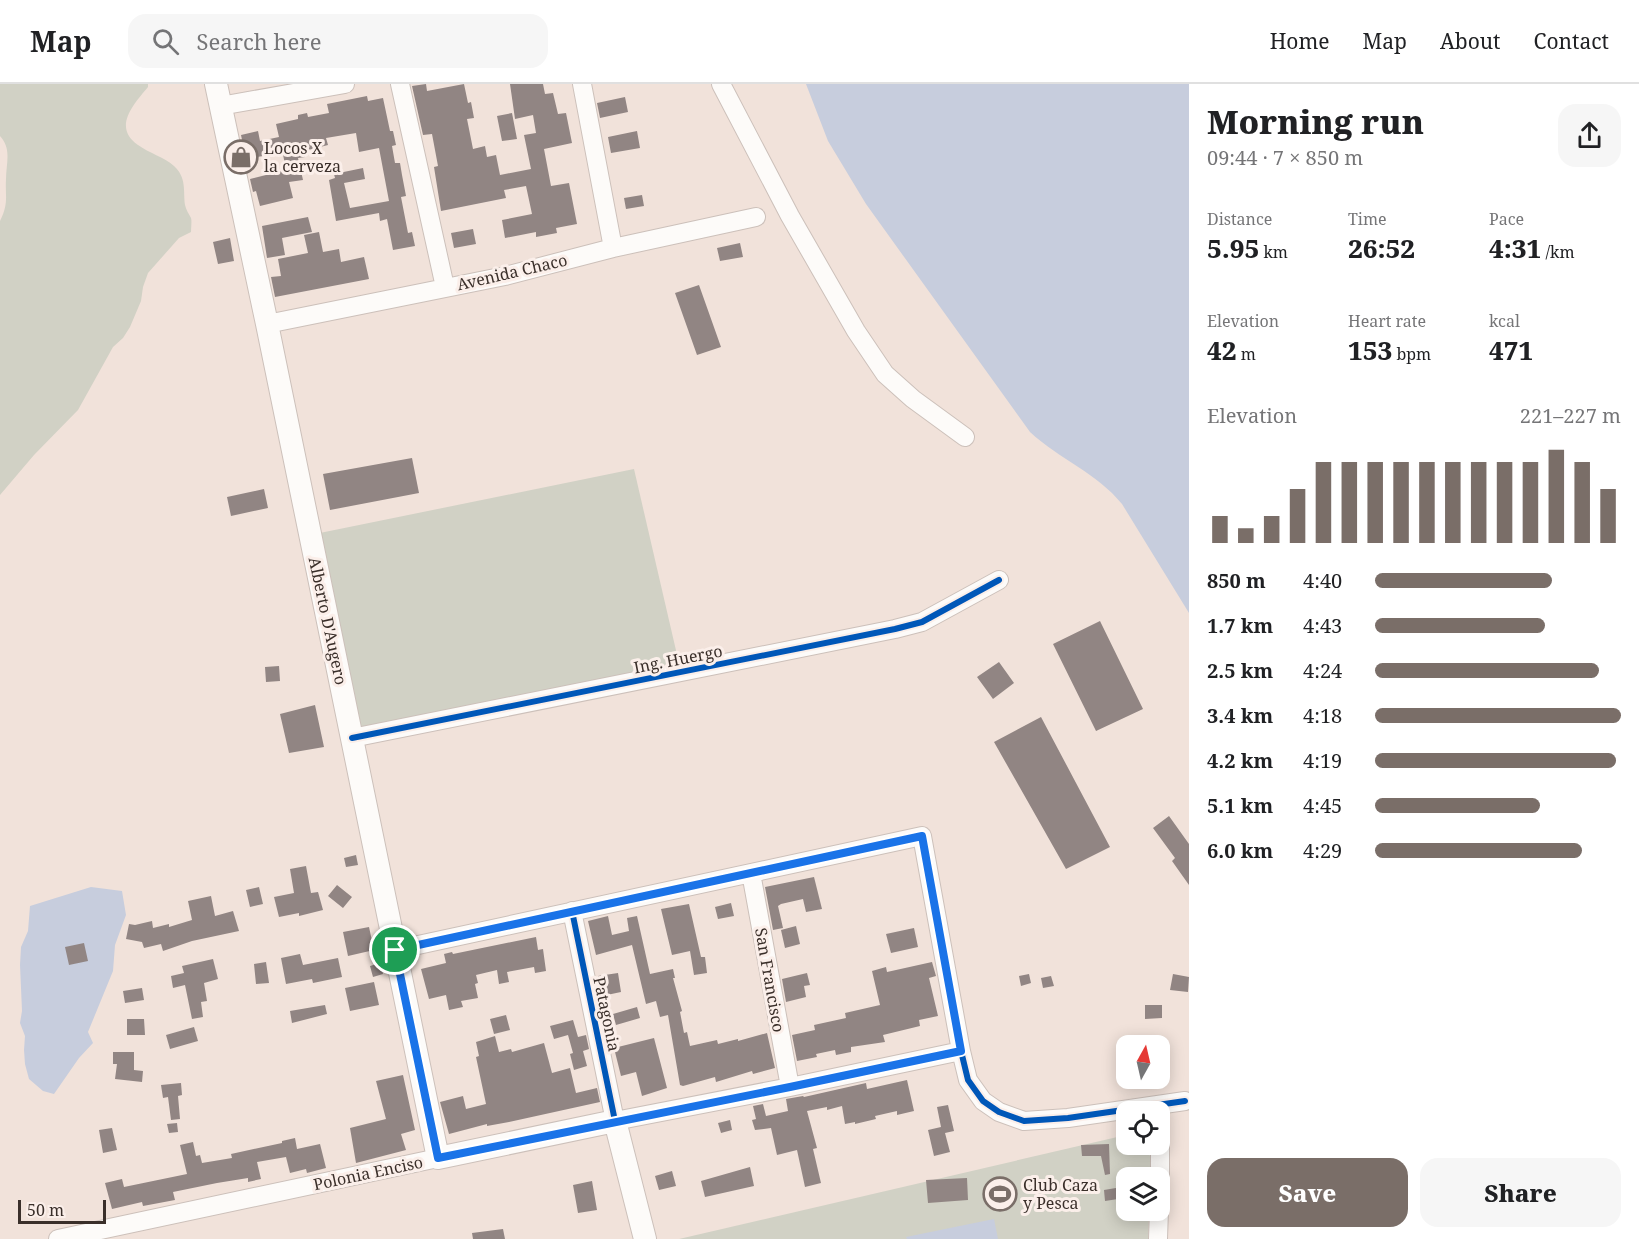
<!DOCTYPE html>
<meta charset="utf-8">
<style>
body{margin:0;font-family:"Noto Serif",serif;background:#f6f6f6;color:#202124;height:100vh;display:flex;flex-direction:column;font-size:22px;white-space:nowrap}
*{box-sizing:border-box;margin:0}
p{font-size:20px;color:#757577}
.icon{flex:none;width:33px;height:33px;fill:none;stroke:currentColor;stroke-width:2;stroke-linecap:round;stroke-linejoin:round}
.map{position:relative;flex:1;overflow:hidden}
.panel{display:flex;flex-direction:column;background:#fff;width:450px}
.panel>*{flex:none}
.needle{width:39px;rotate:8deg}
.tools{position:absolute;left:1116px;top:951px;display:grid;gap:12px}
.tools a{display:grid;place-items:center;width:54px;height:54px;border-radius:12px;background:#fff;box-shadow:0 3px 15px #0003;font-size:30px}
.scale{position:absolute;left:18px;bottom:15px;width:88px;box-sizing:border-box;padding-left:6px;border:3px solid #3a2f2a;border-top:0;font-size:16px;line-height:21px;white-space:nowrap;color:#3a2f2a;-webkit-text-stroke:4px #fbefea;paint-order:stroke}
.pin{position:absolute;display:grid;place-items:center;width:51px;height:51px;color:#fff;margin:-26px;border:3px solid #fff;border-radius:50%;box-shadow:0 2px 6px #0007}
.round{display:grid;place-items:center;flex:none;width:63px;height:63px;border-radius:18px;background:#f6f6f6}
.overview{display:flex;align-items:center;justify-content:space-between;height:102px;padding:0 18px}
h1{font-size:33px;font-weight:800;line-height:45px}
.metrics{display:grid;grid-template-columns:repeat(3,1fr);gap:9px;height:102px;padding:6px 18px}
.metrics div{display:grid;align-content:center}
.metrics b{font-size:26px;font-weight:800}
.metrics small{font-size:16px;font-weight:400}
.metrics p{font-size:16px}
.chart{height:168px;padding:12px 18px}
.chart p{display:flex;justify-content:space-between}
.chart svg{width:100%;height:108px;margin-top:6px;stroke:#7a6e68;stroke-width:6}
.primary-button{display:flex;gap:12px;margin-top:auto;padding:12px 18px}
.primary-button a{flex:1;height:69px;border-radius:18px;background:#7a6e68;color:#fff;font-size:24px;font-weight:800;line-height:69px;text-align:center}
.primary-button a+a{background:#f6f6f6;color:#202124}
ul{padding:0 18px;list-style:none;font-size:20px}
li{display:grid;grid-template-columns:96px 72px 1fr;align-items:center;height:45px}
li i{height:15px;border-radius:8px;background:#7a6e68}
header{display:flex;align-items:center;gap:36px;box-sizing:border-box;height:84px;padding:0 30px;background:#fff;border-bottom:2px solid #e0e0e0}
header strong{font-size:28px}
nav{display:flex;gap:33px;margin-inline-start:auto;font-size:21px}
.search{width:420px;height:54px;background:#f6f6f6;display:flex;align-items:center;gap:15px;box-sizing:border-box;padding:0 21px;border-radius:18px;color:#757577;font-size:22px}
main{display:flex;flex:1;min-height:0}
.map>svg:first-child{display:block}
</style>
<header>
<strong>Map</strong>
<div class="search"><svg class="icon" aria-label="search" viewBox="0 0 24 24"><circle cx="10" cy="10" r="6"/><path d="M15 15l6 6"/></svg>Search here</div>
<nav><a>Home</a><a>Map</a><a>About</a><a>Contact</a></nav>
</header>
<main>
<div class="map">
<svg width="1189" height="1155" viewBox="0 0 1189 1155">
<rect width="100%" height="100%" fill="#f1e2da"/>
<path fill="#d1d1c5" d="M0,0H148V3C134,20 112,43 138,61C149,69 164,73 174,82C187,94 183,107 185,121C186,126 189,130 191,134C192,138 191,143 191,148L179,154L148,189L143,203L141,217L130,243L123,254L113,263L78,326L34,371L0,411V137C9,119 5,113 6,95C6,79 12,65 0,52Z
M634,385L681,588L352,654L310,451Z
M1126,1051V1060L1146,1061L1150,1072V1093L1126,1094V1126L1149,1127L1148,1155H679Z"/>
<path fill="#c7cddd" d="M806,0H1189V529L1122,420C1097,389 1059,375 1030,348L866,120L828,57Z
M91,803L122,807L126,831L115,861L113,887L88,948L93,959L79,974L54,1010L43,1007L29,995L25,980L24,966L25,952L20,939L22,927L20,881L21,863L28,847L30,822Z
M994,1135L998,1155H907L906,1153Z"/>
<path fill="#918583" d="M426,0L427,7L464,0L468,19L471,18L474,34L467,35L473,65L485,62L487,73L496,71L500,91L531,85L524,51L536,49L533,31L515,35L510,0H543L545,10L553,9L558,30L566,29L572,59L544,65L551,102L569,99L577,140L556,144L557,149L536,153V148L505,154L502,136L532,130L526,102L504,106L506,114L441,127L434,83L438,82L432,50L423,51L412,2Z
M367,12L368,17L383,14L390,47H393L396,61L392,62L395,79H400L402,91L406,112L401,113L408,149L412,148L415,162L393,166L387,135L380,137L379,129L336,137L329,96L335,94L334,90L363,84L365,95L344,99L350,124L389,117L379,64L359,68L356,49L326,54L328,61L304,67L305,73L298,74L303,96L289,98L293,114L260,122L256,107L253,108L250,95L286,86L282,65L262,69L263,72L246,75L241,51L258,47L260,57L279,53L276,40L298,35V31L307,29L308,33L329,29L327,20Z
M625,13L628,28L600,34L597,19Z
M512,29L517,55L502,57L497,32Z
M637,47L640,64L611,69L608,53Z
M642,111L644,122L626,125L624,114Z
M308,133L312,148L282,154L285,171L267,174L262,142Z
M473,145L476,160L454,164L451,149Z
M319,148L323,168L339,165L341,178L364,173L369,195L275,213L271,193L281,192L278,175L308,169L304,151Z
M230,154L234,177L218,180L213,158Z
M740,159L743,173L720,177L717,164Z
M699,201L721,263L697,271L675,209Z
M412,374L419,409L330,426L323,390Z
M264,405L268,424L231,432L227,413Z
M1100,537L1143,625L1096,647L1053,560Z
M999,578L1014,599L993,615L977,593Z
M279,582L280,597L266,598L265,583Z
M315,621L324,663L289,669L280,630Z
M1041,633L1110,763L1066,785L994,658Z
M1169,732L1189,760V801L1172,777L1175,774L1153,744Z
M356,771L358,781L346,783L344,774Z
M306,782L311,809L318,808L323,826L299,832V829L279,833L274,813L294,809L290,785Z
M814,793L822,825L806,828L803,815L781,820L778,822L783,844L773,846L765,803Z
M337,801L352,813L343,824L328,812Z
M259,803L263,820L250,823L246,806Z
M211,812L215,832L233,827L239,847L192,857L163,867L161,860L144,864L142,858L126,855L129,840L135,841L152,837L153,844L169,840V843L192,836L188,817Z
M731,819L734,832L718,835L715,823Z
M689,820L701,873H705L707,889L694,891L690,867L672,871L661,825Z
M608,832L612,851L629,847L627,834L637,832L650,890L673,885L675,894H673L682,927L680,928L684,949L687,948L690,962L717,956L718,960L738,955V957L767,949L775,984L753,990L752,987L716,998L715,993L683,1002L680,1001L668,931L660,933L656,917L646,920L632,861L596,871L588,837Z
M796,842L800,860L785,864L781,846Z
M369,843L374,866L348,872L343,848Z
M914,844L918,863L891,869L886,850Z
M536,853L538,866L543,865L546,887L535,889L534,883L507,888L509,898L499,900L497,886L476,891L478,899L475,900L478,914L461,917L463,923L449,926L446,911L429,915L421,885L446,879L444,870L452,868L453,870Z
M84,859L88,877L69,881L65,863Z
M300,870L303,881L338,874L342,893L313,899L312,895L286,900L281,874Z
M213,875L218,895L204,899L207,917L201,918L203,933L192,935L185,901L173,904L171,892L184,889L182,882Z
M266,878L269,899L256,900L254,880Z
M932,878L936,892L929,894L938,932L919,936L920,942L883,951L885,958L851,963V968L836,971L835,966L816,970L817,973L797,977L792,951L815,946L814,941L846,934L845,929L880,921L872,887L886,883L887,888Z
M380,879L383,890L373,893L370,882Z
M618,889L621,908L602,912L598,892Z
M807,889L810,901L804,902L806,913L786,918L782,895Z
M1029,890L1031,899L1021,902L1019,892Z
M1173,890L1189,893L1188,908L1170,906Z
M1051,892L1054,902L1043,904L1041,894Z
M374,898L379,921L350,927L345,904Z
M142,904L144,916L125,919L123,907Z
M325,921L327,930L292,939L290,927Z
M1145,921H1162V934L1145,935Z
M637,923L640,934L616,941L613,930Z
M506,931L510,946L494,950L490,935Z
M127,935H144L145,951H127Z
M573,936L578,953L586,951L589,965L583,967L587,982L574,986L570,970L573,969L568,951L554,955L550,942Z
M194,943L198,957L170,965L166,951Z
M495,952L499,968L511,965L512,968L544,959L552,989L570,984L576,1009L597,1004L600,1018L509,1038L487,1042V1040L449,1050L440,1018L463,1012L466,1025L486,1020L476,973L479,972L476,958Z
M654,954L667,1004L642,1012L636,988L621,992L614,964Z
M113,968H134V986L143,987L142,998L115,995L117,980H113Z
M403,991L415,1046L401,1050L406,1066L356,1079L350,1044L386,1035L376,997Z
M907,996L914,1027L897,1031V1027L875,1032L876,1035L855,1040V1038L845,1040L842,1022L827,1026V1023L807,1027L817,1064L813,1065L821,1099L805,1103L797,1066L777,1071L771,1044L755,1046L752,1036L756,1035L753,1022L763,1020L766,1032L788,1027L786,1015L803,1012L804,1013L866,999L867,1005Z
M181,999L182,1011L178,1012L180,1035L171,1036L168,1013L163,1014L161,1001Z
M948,1021L954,1047L945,1049L950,1068L934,1072L928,1046L941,1043L937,1023Z
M730,1036L732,1046L721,1049L718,1039Z
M177,1039L178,1048L169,1049L167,1040Z
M112,1044L117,1066L103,1069L99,1046Z
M295,1054L297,1065L320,1060L326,1084L307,1089L306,1085L290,1089L286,1073L257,1078L261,1095L248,1098V1094L217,1099L173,1108L175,1116L143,1122L142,1118L112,1125L105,1099L122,1095L124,1103L187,1090L180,1061L193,1058L196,1072L200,1071L202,1079L232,1074L231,1070L282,1059V1057Z
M1109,1060L1110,1090L1105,1091L1101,1072H1082L1081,1061Z
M750,1083L754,1102L705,1113L701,1097Z
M672,1087L676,1102L659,1106L655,1092Z
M967,1094L968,1116L928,1119L926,1096Z
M592,1097L597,1126L578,1129L573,1101Z
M1116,1104L1118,1115L1105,1117L1104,1106Z
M503,1145L505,1155H473L472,1149Z"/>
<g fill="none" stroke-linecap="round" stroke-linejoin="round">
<g stroke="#ccc0ba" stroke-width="20">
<path id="minor" d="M400,0L445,203
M582,0L613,164
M721,0L790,132L856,247L885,290L913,315L965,353
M220,22L345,0
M267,240L505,192L613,164L756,133
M352,654L895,545L922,538L999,496
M751,789L790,1003
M572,827L615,1037L790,1003L961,967
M395,866L922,752L961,967L968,996L983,1017L999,1028L1024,1037L1068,1034L1185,1017
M1160,1043V1111
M58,1155L438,1074
M1158,1155L1159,1126"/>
</g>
<g stroke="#ccc0ba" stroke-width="24">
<path id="major" d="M216,0L267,240L438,1074L615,1037L645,1155"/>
</g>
<use href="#minor" stroke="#fdfbf9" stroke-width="18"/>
<use href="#major" stroke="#fdfbf9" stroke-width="22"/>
<g stroke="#fbefea" stroke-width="10">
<path id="cycleway" d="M352,654L895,545L922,538L999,496
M572,827L615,1037L790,1003L961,967
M395,866L922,752L961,967L968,996L983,1017L999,1028L1024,1037L1068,1034L1185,1017"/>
</g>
<use href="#cycleway" stroke="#0057b8" stroke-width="6"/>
</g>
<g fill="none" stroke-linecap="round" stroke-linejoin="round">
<g stroke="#fff" stroke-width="12">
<path id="route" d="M922,752L961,967L790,1003L438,1074L395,866Z"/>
</g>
<use href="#route" stroke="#1a73e8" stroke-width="8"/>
</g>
<defs>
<g id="shop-ring" transform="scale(1.725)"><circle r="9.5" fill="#fbefea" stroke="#7a6e68" stroke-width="1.5"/><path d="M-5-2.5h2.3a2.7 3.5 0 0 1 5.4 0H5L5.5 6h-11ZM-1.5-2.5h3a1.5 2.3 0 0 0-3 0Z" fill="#7a6e68"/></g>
<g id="stadium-ring" transform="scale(1.725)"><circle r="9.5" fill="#fbefea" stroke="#7a6e68" stroke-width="1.5"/><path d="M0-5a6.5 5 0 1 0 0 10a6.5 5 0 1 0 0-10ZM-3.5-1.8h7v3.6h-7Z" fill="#7a6e68"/></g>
</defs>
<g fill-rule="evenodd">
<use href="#shop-ring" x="241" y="73"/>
<use href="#stadium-ring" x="1000" y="1110"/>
</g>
<g text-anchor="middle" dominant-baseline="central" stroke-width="6" stroke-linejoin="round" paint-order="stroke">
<g font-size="16" fill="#3a2f2a" stroke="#fbefea" text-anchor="start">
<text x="264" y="64">Locos X<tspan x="264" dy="18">la cerveza</tspan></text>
<text x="1023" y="1101">Club Caza<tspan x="1023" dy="18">y Pesca</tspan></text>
</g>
<g font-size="16" fill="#3a2f2a" stroke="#fbefea">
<text transform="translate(512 188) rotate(-13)">Avenida Chaco</text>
<text transform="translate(328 537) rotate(78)">Alberto D'Augero</text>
<text transform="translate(678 575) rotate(-11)">Ing. Huergo</text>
<text transform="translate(770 896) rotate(80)">San Francisco</text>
<text transform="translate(607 930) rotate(78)">Patagonia</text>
<text transform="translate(368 1089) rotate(-12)">Polonia Enciso</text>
</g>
</g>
</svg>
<div class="tools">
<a><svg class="needle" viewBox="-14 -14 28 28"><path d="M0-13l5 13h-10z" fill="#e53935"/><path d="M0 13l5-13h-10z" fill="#757577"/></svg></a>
<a><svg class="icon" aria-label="locate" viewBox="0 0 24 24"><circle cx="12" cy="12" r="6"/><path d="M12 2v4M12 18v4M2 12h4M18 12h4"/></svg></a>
<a><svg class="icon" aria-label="layers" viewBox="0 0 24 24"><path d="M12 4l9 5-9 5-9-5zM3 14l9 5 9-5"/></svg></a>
</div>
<div class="scale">50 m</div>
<div class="pin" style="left:395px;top:866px;background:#1e9e55"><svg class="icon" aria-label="arrive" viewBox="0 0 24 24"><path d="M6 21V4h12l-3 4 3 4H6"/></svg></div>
</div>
<section class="panel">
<div class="overview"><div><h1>Morning run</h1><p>09:44 · 7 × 850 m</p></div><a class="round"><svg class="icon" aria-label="share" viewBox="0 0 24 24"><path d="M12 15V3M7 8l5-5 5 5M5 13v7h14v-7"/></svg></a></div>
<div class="metrics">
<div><p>Distance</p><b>5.95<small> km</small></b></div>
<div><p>Time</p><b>26:52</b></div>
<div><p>Pace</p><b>4:31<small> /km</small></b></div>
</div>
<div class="metrics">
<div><p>Elevation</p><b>42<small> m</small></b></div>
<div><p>Heart rate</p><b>153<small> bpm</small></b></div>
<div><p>kcal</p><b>471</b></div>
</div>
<div class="chart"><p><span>Elevation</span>221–227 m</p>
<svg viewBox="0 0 160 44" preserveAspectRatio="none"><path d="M5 44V33M15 44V38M25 44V33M35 44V22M45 44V11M55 44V11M65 44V11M75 44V11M85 44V11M95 44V11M105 44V11M115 44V11M125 44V11M135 44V6M145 44V11M155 44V22"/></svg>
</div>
<ul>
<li><b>850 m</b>4:40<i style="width:72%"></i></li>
<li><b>1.7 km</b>4:43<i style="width:69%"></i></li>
<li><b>2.5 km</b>4:24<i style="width:91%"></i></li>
<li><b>3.4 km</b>4:18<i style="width:100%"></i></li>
<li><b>4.2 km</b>4:19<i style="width:98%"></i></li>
<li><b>5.1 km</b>4:45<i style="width:67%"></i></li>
<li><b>6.0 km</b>4:29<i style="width:84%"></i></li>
</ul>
<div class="primary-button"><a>Save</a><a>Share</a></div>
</section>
</main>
